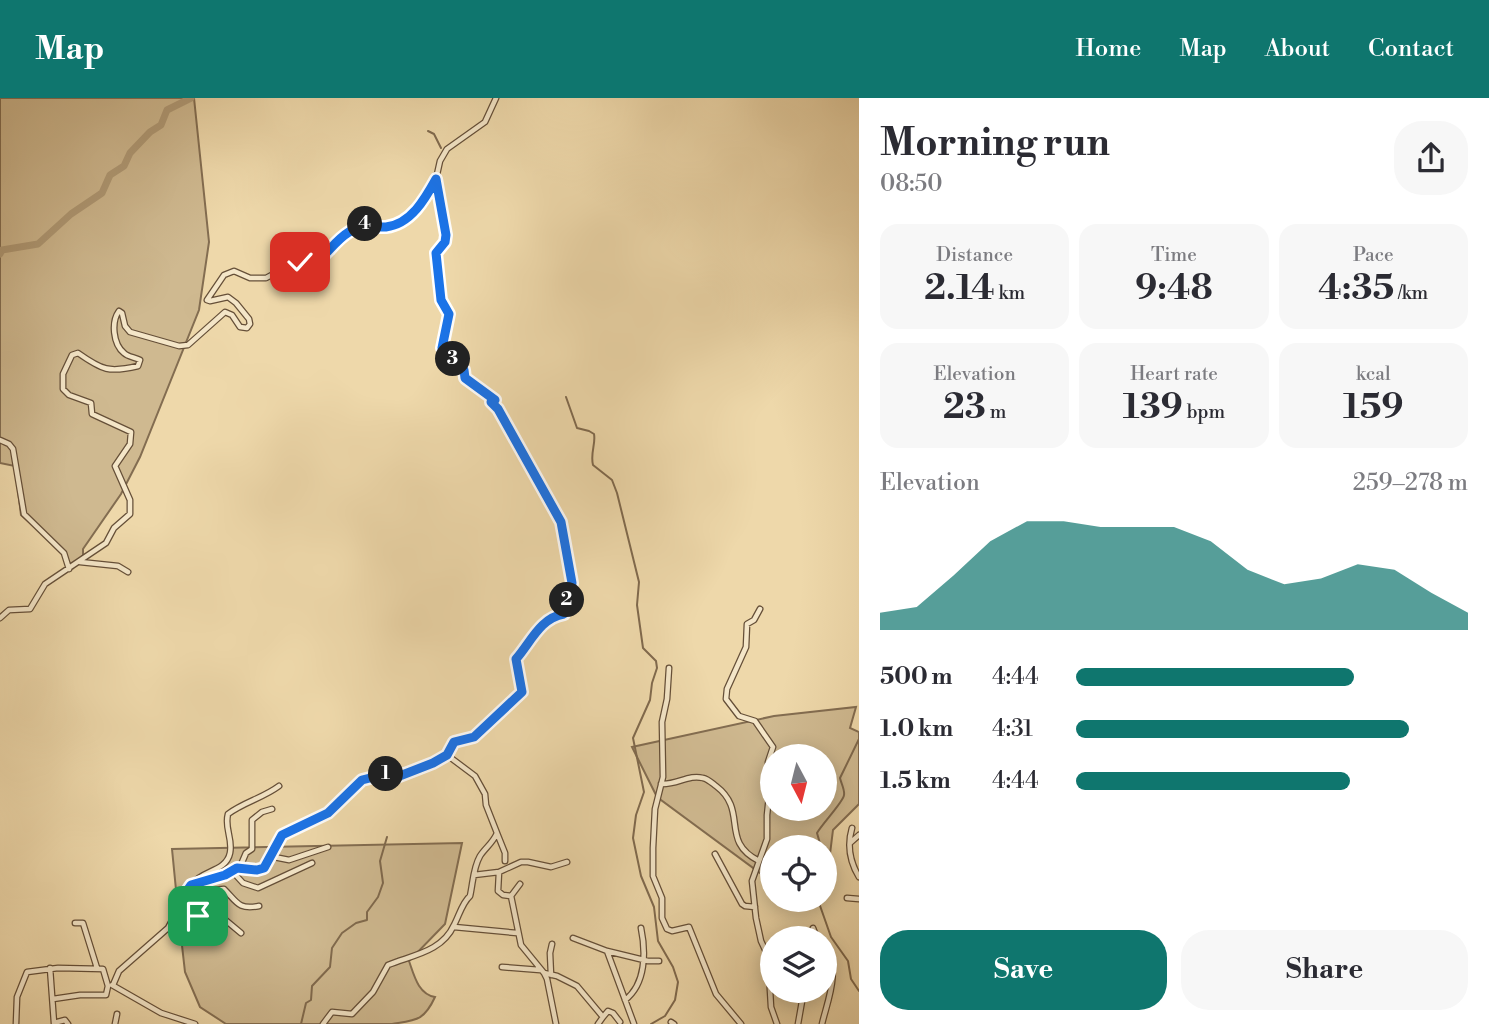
<!DOCTYPE html>
<meta charset="utf-8">
<style>
body{margin:0;font-family:"Libre Bodoni",serif;background:#f7f7f7;color:#2b2b33;height:100vh;display:flex;flex-direction:column;font-size:26px;white-space:nowrap}
*{box-sizing:border-box;margin:0}
p{font-size:23px;color:#7c7c81}
.icon{flex:none;width:38px;height:38px;fill:none;stroke:currentColor;stroke-width:2;stroke-linecap:round;stroke-linejoin:round}
.map{position:relative;flex:1;overflow:hidden}
.panel{display:flex;flex-direction:column;background:#fff;width:630px}
.panel>*{flex:none}
.needle{width:46px;rotate:173deg}
.controls{position:absolute;left:760px;top:646px;display:grid;gap:14px}
.controls a{display:grid;place-items:center;width:77px;height:77px;border-radius:50%;background:#fff;box-shadow:0 4px 18px #0003;font-size:35px}
.pin{position:absolute;display:grid;place-items:center;width:60px;height:60px;color:#fff;margin:-30px;border-radius:14px;box-shadow:0 4px 10px #0006}
.km{position:absolute;width:35px;height:35px;margin:-18px;border-radius:50%;background:#222;color:#fff;font-size:19px;line-height:35px;text-align:center}
.round{display:grid;place-items:center;flex:none;width:74px;height:74px;border-radius:28px;background:#f7f7f7}
.overview{display:flex;align-items:center;justify-content:space-between;height:119px;padding:0 21px}
h1{font-size:38px;font-weight:800;line-height:52px}
.figures{display:grid;grid-template-columns:repeat(3,1fr);gap:10px;height:119px;padding:7px 21px}
.figures div{display:grid;align-content:center;border-radius:18px;background:#f7f7f7;text-align:center}
.figures b{font-size:35px;font-weight:800}
.figures small{font-size:19px;font-weight:400}
.figures p{font-size:19px}
.chart{height:196px;padding:14px 21px}
.chart p{display:flex;justify-content:space-between}
.chart svg{width:100%;height:126px;margin-top:7px;fill:#0f766e;opacity:.7}
.button{display:flex;gap:14px;margin-top:auto;padding:14px 21px}
.button a{flex:1;height:80px;border-radius:28px;background:#0f766e;color:#fff;font-size:28px;font-weight:800;line-height:80px;text-align:center}
.button a+a{background:#f7f7f7;color:#2b2b33}
ul{padding:0 21px;list-style:none;font-size:23px}
li{display:grid;grid-template-columns:112px 84px 1fr;align-items:center;height:52px}
li i{height:18px;border-radius:9px;background:#0f766e}
header{display:flex;align-items:center;gap:42px;box-sizing:border-box;height:98px;padding:0 35px;background:#0f766e;color:#fff}
header strong{font-size:33px}
nav{display:flex;gap:38px;margin-inline-start:auto;font-size:24px}
main{display:flex;flex:1;min-height:0}
.map>svg:first-child{display:block}
</style>
<header>
<strong>Map</strong>
<nav><a>Home</a><a>Map</a><a>About</a><a>Contact</a></nav>
</header>
<main>
<div class="map">
<svg width="859" height="926" viewBox="0 0 859 926">
<rect width="100%" height="100%" fill="#eed8aa"/>
<filter id="stains"><feTurbulence type="fractalNoise" baseFrequency=".00286" numOctaves="4"/><feColorMatrix values="0 0 0 0 .2 0 0 0 0 .09 0 0 0 0 .02 0 0 0 .5 -.17"/></filter>
<radialGradient id="worn" r=".72"><stop offset=".6" stop-color="#630" stop-opacity="0"/><stop offset="1" stop-color="#630" stop-opacity=".3"/></radialGradient>
<path fill="#cfb990" stroke="#836d51" stroke-width="2" fill-rule="evenodd" d="M0,0H194L209,144L199,212L140,359L121,396L83,451V457L73,470L62,453L21,417L15,368L0,365Z
M856,609L850,630L859,634V706L833,732L830,756L824,767V749H772V779L764,778L657,699L632,649L774,618ZM772,658H824V710H772Z
M462,745L445,826L409,863C414,877 418,896 435,899C424,923 416,922 392,926H226L200,909L185,874L179,821L171,812L177,802L172,751Z"/>
<g fill="none" stroke-linecap="round" stroke-linejoin="round">
<path stroke="#806a4e" stroke-width="2" d="M428,33L434,36L441,50
M566,299L577,330L589,333L594,336C596,346 590,355 593,367L612,382L617,395L639,484L637,507L643,550L656,563L657,570L652,585L650,602L633,640L644,694L636,717L633,740L641,778L654,809L658,843L673,869L678,884L675,902L665,918L651,926
M821,749L817,735C822,726 844,703 844,697C845,692 841,685 840,680L859,641
M818,802L831,839L848,863L851,881L859,893
M301,926L306,905L311,902L312,888L330,869L332,850L342,835L356,825L367,822V814L378,799L383,785L380,763L387,739"/>
<path stroke="#b09a76" stroke-width="7" d="M0,156L2,152L38,146L71,116L102,95L110,77L124,68L130,55L150,34L161,27L167,12L191,0"/>
<g stroke="#654f38" stroke-width="7">
<path id="minor" d="M0,342L9,346L13,351L24,416L64,455L69,471
M80,464L118,468L128,474
M760,511L754,522L747,526L746,549L727,591L726,601L739,618L755,623L773,649L768,664L770,689L767,717V741L752,783L756,820L761,843L768,858L771,909L777,926
M0,520L9,512L30,511L45,486L106,445L114,430L130,416V402L115,368L130,346L131,334L92,316L91,305L69,297L63,291V276L72,257L78,255C102,272 109,275 138,268L140,262C134,259 128,259 124,255C113,246 111,224 119,213L122,215L125,228L130,234L179,248L188,247L225,214L232,217L240,229L247,230L250,226L249,221L236,205L228,199L210,203L207,202L224,177L234,173L250,180H266L296,164L312,167L319,163L347,135L365,126L386,129L400,124L418,111L436,81L440,63L447,51L485,24L496,0
M669,570L667,601L662,624L663,679L655,711L653,750V778L662,800V820L667,831L672,833L689,829L716,896L741,926
M661,686C677,687 689,676 703,680C708,681 712,685 716,688C749,713 719,743 759,763
M852,730C847,747 850,764 859,779
M497,735L505,755V763
M850,745L859,737
M715,756L742,806L745,808L755,809
M269,758L289,762L328,749
M240,769L246,755L252,751V722L262,714L272,711
M232,773L243,785L258,790L312,765
M499,774L498,793L503,797L511,798
M474,777L499,774L521,764H528L551,769L567,764
M192,786C202,772 226,774 230,755C233,740 224,730 228,716C244,704 263,700 279,688
M184,797L202,805L213,792L224,791C237,804 238,812 259,808
M511,798L521,847L544,875L557,878L577,888L603,919L608,913L613,915L620,924
M511,798L520,786
M847,800L859,801
M202,805L197,816L198,818L217,815L241,835
M75,825H83L97,870
M454,829L517,835
M813,830L817,840
M573,840L607,853L634,926
M607,853L648,863H659
M502,869L540,872
M50,870L54,925L65,922L68,926
M544,875L547,881L556,926
M551,877L550,855L552,846
M112,887L161,915L195,926
M113,887L119,873L168,830L191,787L225,777L240,769L257,772L264,770L275,746L282,737L328,715L362,682L386,676L397,679L433,665L447,657L454,644L473,639L522,594L516,561C531,544 539,521 564,515L572,485L567,450L564,446L561,424L498,311L491,304L494,302L465,280L464,272L442,250L449,216L441,202L436,155L445,143L446,137L436,83
M625,902C646,886 646,854 641,830
M671,924L674,926
M16,926L17,899L27,874L58,870L103,871L108,888L106,897H80L53,901
M115,926L117,916
M323,926L332,914L352,916L373,894L388,867C412,857 442,854 454,827C459,818 462,805 470,798C473,785 473,770 480,758C485,750 493,745 497,735L486,707L485,696L475,678L447,657
M598,926L603,919
M798,926L804,892
M822,926C827,904 842,870 824,851"/>
</g>
<use href="#minor" stroke="#f4e6c8" stroke-width="4.5"/>
</g>
<g fill="none" stroke-linecap="round" stroke-linejoin="round">
<g stroke="#fff" stroke-width="14">
<path id="route" d="M198,818L197,816L202,805L184,797L191,787L225,777L237,770L257,772L264,770L282,737L328,715L362,682L386,676L397,679L433,665L447,657L454,644L474,639L522,594L516,561C531,544 540,520 564,516L572,485L561,424L498,311L491,304L495,302L465,280L464,272L442,250L449,216L441,202L436,155L445,144L446,137L436,81C425,101 411,126 386,129C369,130 366,124 349,134C334,143 326,159 312,167L300,164"/>
</g>
<use href="#route" stroke="#1a73e8" stroke-width="9"/>
</g>
<rect width="100%" height="100%" filter="url(#stains)"/>
<rect width="100%" height="100%" fill="url(#worn)"/>
</svg>
<div class="controls">
<a><svg class="needle" viewBox="-14 -14 28 28"><path d="M0-13l5 13h-10z" fill="#e53935"/><path d="M0 13l5-13h-10z" fill="#7c7c81"/></svg></a>
<a><svg class="icon" aria-label="locate" viewBox="0 0 24 24"><circle cx="12" cy="12" r="6"/><path d="M12 2v4M12 18v4M2 12h4M18 12h4"/></svg></a>
<a><svg class="icon" aria-label="layers" viewBox="0 0 24 24"><path d="M12 4l9 5-9 5-9-5zM3 14l9 5 9-5"/></svg></a>
</div>
<div class="pin" style="left:198px;top:818px;background:#1e9e55"><svg class="icon" aria-label="arrive" viewBox="0 0 24 24"><path d="M6 21V4h12l-3 4 3 4H6"/></svg></div>
<div class="pin" style="left:300px;top:164px;background:#d93025"><svg class="icon" aria-label="check" viewBox="0 0 24 24"><path d="M5 12l5 5 9-10"/></svg></div>
<b class="km" style="left:386px;top:676px">1</b>
<b class="km" style="left:567px;top:502px">2</b>
<b class="km" style="left:453px;top:261px">3</b>
<b class="km" style="left:365px;top:126px">4</b>
</div>
<section class="panel">
<div class="overview"><div><h1>Morning run</h1><p>08:50</p></div><a class="round"><svg class="icon" aria-label="share" viewBox="0 0 24 24"><path d="M12 15V3M7 8l5-5 5 5M5 13v7h14v-7"/></svg></a></div>
<div class="figures">
<div><p>Distance</p><b>2.14<small> km</small></b></div>
<div><p>Time</p><b>9:48</b></div>
<div><p>Pace</p><b>4:35<small> /km</small></b></div>
</div>
<div class="figures">
<div><p>Elevation</p><b>23<small> m</small></b></div>
<div><p>Heart rate</p><b>139<small> bpm</small></b></div>
<div><p>kcal</p><b>159</b></div>
</div>
<div class="chart"><p><span>Elevation</span>259–278 m</p>
<svg viewBox="0 0 160 44" preserveAspectRatio="none"><path d="M0 44V38L10 36L20 25L30 13L40 6L50 6L60 8L70 8L80 8L90 13L100 23L110 28L120 26L130 21L140 23L150 31L160 38V44z"/></svg>
</div>
<ul>
<li><b>500 m</b>4:44<i style="width:71%"></i></li>
<li><b>1.0 km</b>4:31<i style="width:85%"></i></li>
<li><b>1.5 km</b>4:44<i style="width:70%"></i></li>
</ul>
<div class="button"><a>Save</a><a>Share</a></div>
</section>
</main>
